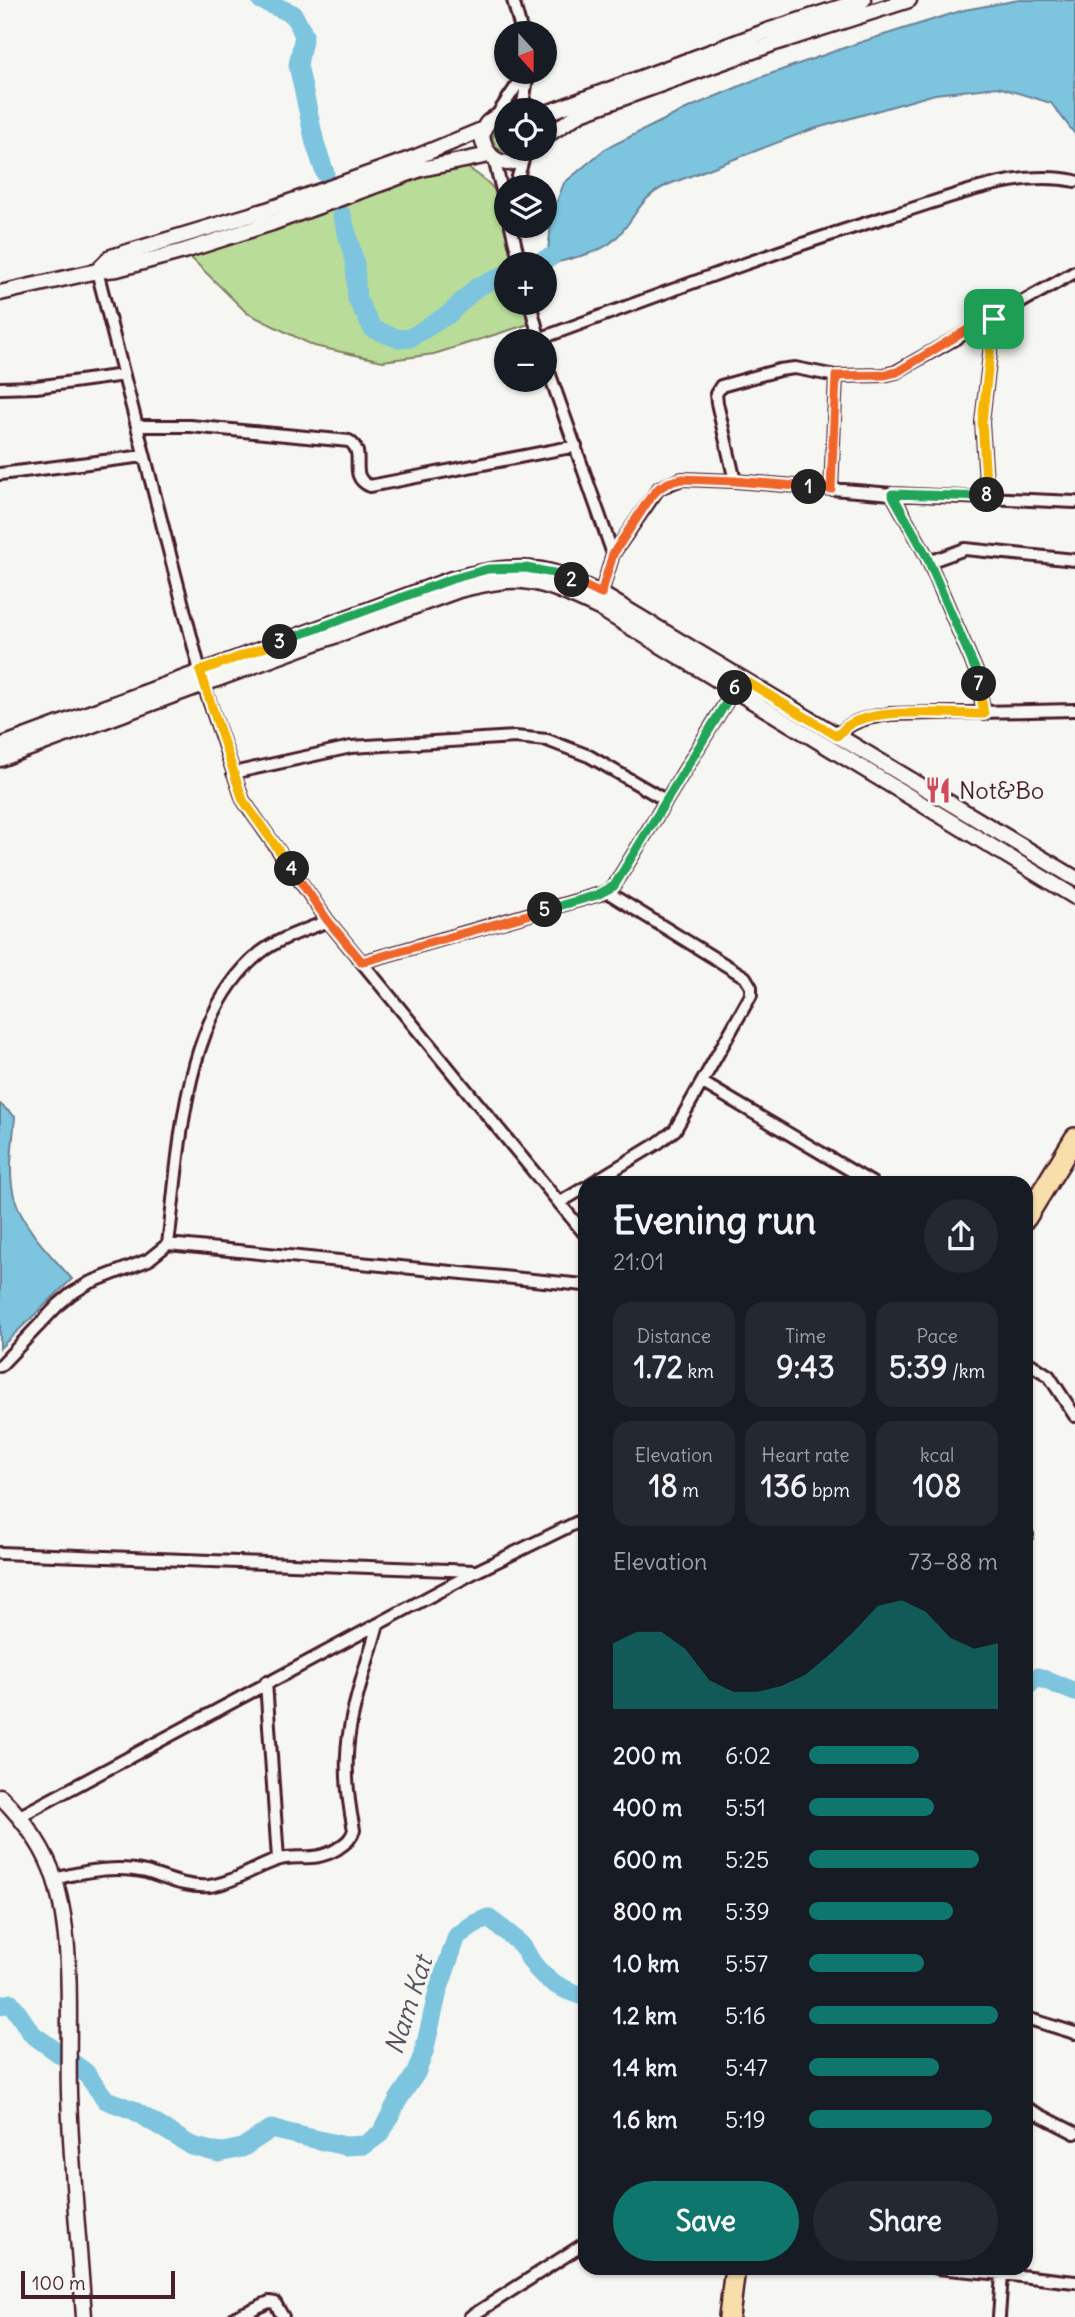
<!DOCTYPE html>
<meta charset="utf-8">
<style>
body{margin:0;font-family:Delius,sans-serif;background:#242831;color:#f1f3f6;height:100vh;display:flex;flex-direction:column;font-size:26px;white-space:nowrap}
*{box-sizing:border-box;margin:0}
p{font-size:23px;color:#9ea1a6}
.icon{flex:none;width:38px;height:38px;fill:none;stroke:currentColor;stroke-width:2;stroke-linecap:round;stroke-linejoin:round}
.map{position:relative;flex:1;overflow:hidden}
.details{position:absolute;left:578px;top:1176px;width:455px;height:1099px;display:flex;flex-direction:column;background:#171b24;border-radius:21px;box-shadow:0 2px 5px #0004}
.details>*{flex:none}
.needle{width:46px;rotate:159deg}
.fabs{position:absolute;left:494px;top:21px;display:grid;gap:14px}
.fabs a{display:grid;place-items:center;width:63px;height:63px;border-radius:50%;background:#171b24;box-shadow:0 2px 5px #0004;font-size:35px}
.scale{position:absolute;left:21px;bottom:18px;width:154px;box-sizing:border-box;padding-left:7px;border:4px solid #4a1f2b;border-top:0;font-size:19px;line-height:24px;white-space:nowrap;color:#4a1f2b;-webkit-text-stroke:5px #f6f6f2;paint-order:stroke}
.pin{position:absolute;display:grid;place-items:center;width:60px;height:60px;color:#fff;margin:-30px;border-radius:14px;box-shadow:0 4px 10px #0006}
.km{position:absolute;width:35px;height:35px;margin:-18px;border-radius:50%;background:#222;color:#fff;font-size:19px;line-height:35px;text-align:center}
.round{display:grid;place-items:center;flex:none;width:74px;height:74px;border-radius:37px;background:#242831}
.headline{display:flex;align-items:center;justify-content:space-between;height:119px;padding:0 35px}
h1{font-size:38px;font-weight:800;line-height:52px}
.metrics{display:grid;grid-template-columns:repeat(3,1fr);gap:10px;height:119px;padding:7px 35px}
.metrics div{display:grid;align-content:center;border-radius:18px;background:#242831;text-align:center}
.metrics b{font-size:30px;font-weight:800}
.metrics small{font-size:19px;font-weight:400}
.metrics p{font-size:19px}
.chart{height:196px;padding:14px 35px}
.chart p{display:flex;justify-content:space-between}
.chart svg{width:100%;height:126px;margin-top:7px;fill:#0f766e;opacity:.7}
.cta{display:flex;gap:14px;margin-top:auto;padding:14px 35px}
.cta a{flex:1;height:80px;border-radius:42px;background:#0f766e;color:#fff;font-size:28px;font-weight:800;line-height:80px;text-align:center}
.cta a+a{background:#242831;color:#f1f3f6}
ul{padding:0 35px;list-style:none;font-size:23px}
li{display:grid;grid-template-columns:112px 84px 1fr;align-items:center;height:52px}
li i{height:18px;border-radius:9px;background:#0f766e}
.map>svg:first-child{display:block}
</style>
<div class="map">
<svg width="1075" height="2317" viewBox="0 0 1075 2317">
<rect width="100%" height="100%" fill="#f6f6f2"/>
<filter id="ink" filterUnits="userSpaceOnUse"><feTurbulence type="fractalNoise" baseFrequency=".0143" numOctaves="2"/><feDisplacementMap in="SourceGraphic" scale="14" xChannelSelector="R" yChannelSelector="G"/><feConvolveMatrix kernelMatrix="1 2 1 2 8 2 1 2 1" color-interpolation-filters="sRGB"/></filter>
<g filter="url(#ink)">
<path fill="#b9dd98" stroke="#827e62" stroke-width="2" d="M506,125V149H515L507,152L496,148L492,138L497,128Z
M468,168C491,182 506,197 506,226H511L520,264H506V303H530L535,322L434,354L383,361L314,346L247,313L184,251L421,169Z"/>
<path fill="#7dc4de" stroke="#698296" stroke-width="2" d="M1019,0H1075V134L1051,103L998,87L935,94L810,130L667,185C636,200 637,218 615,239C599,254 575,257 555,263L548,252L552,214L564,183L605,149L686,109L759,78L855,44L964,10Z
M0,1104L15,1117C13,1141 7,1176 15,1199C25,1231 51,1255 72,1279L0,1348Z"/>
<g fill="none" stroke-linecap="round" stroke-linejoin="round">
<path stroke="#7dc4de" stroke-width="19" d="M261,0L293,14L304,35L298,65L315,143L325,173
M342,215L355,263L357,299L373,329L399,339L410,338L449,314L476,288L506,274
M534,264L551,257
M1026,1687L1038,1677L1075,1692
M0,2005L11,2003L32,2034L85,2072L106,2100L133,2110L192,2146L219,2153L242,2148L271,2129L345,2146L365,2145L381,2133L398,2100L416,2073L424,2052L438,1991L457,1936L474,1924L488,1918C500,1927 512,1935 522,1946C527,1952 529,1959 534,1965C546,1981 565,1991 584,1996"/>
<g stroke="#4a1f2b" stroke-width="16">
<path id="minor" d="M513,0L522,33
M522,110L528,72
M495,118L526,72
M494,159L506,206
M515,187L525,153
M511,226L520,264
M97,271L200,671
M530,303L540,341
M539,339C659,295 777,250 899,213C954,196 1017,169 1075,181
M544,358L613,554L601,594
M0,388L36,387L124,375
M137,426H190L349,441C368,453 346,476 370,486L576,446
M0,474L144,456
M735,481L717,403L716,394L721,386L779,370L795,368L836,376L884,375L896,372C956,337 1016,306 1075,272
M831,489L836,376
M892,494L926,555L976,671L984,714
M987,497L982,422L994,319
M613,554L659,488L682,479L735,481L892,494L1075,502
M929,562L965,549L1075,560
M203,683L243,800L328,921L584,1233
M837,736C854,719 867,718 890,714L1075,710
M233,773L351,747L515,737L547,740L589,756L665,800
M362,962L607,892L614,886L733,691
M703,1083L872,1183
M592,1183L658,1143L675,1130L751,995V987L745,977L607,892
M559,1203L584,1188
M168,1244L584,1285
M1026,1361L1049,1376L1075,1416
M0,1366L59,1304L71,1294L89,1283L148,1260L168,1244C180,1152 182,1016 260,953C279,938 306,930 328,921
M1026,1533L1027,1535
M0,1553L474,1571
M266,1682L278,1859
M20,1816L477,1571L584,1519
M55,1879C83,1871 116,1865 146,1872C166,1878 186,1888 209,1886C232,1883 252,1869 274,1861C296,1852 312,1864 337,1849C345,1843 351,1840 354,1830C347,1797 344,1761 350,1728C356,1693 369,1658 378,1624
M1026,2018L1075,2033
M1026,2108L1075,2133
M937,2268L1002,2274V2268
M235,2317L269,2302L275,2303L283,2317
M470,2317L584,2244
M999,2317L1002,2274L1075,2282"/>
</g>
<g stroke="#4a1f2b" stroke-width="19">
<path id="tertiary" d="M544,114L767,31L863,0
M506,115C454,122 501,192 527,149
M544,137L581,113L775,43L909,0
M97,271L111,257L267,210L416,157L484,129
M0,293L97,271L117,269L184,251L272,223L421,169L489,155
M0,746L452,579C487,570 525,562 561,575C574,580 588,588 601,594L1075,878
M0,759L459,590C525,573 539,580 599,608L1075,897
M0,1796C24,1820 45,1847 55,1880C75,1946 67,2025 69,2093C71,2168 79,2242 84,2317"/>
</g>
<g stroke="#4a1f2b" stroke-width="24">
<path id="trunk" d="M1026,1218L1075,1138
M729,2317L735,2268"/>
</g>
<use href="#minor" stroke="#f6f6f2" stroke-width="10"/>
<use href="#tertiary" stroke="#f6f6f2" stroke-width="14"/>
<use href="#trunk" stroke="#f8deab" stroke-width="19"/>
</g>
</g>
<g fill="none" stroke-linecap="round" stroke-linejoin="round" filter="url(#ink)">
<g stroke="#fff" stroke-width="14">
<path id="split-1" d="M809,487L831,489L836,376L884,375L897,372L972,327L994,319"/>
</g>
<g stroke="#fff" stroke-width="14">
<path id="split-2" d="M572,580L601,594L613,554L650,498L659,488L670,482L682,479L735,481L809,487"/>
</g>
<g stroke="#fff" stroke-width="14">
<path id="split-3" d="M280,642L452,579L488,569L526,568L559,574L572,580"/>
</g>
<g stroke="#fff" stroke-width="14">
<path id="split-4" d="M280,642L200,671L243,800L292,869"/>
</g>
<g stroke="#fff" stroke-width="14">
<path id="split-5" d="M292,869L328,921L362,962L545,910"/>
</g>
<g stroke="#fff" stroke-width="14">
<path id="split-6" d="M545,910L597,895L614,886L735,688"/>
</g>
<g stroke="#fff" stroke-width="14">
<path id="split-7" d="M735,688L741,678L837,736C841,733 844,727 849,725C875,707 952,714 984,714L979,684"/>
</g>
<g stroke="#fff" stroke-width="14">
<path id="split-8" d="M979,684L976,671L926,555L892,494L987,497V495"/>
</g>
<g stroke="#fff" stroke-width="14">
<path id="split-9" d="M987,495L982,422L994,319"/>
</g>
<use href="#split-1" stroke="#f0652b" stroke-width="9"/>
<use href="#split-2" stroke="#f0652b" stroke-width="9"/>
<use href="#split-3" stroke="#22a559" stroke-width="9"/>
<use href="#split-4" stroke="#f5b400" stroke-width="9"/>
<use href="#split-5" stroke="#f0652b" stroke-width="9"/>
<use href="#split-6" stroke="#22a559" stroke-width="9"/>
<use href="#split-7" stroke="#f5b400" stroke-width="9"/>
<use href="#split-8" stroke="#22a559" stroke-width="9"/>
<use href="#split-9" stroke="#f5b400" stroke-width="9"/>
</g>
<defs>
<g id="restaurant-bare" transform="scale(2.1)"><path d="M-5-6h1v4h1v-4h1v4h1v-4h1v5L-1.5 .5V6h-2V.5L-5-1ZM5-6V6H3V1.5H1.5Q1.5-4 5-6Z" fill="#d1495b" stroke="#f6f6f2" stroke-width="2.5" paint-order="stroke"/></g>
</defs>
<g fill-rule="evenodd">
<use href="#restaurant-bare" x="938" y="790"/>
</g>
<g text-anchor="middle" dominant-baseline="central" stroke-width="5" stroke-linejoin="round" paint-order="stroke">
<g font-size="24" fill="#4a1f2b" stroke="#f6f6f2" text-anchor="start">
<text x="959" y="790">Not&amp;Bo</text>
</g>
<g font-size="26" font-style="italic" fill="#595161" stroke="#f6f6f2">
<text transform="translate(408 2005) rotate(-72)">Nam Kat</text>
</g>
</g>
</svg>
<div class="fabs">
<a><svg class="needle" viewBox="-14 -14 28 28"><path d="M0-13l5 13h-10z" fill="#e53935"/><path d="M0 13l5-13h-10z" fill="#9ea1a6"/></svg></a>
<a><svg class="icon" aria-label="locate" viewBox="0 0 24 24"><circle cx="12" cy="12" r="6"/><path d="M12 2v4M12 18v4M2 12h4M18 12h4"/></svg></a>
<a><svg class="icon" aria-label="layers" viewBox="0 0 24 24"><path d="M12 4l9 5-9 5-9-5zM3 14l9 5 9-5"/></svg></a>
<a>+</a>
<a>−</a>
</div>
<div class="scale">100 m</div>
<div class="pin" style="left:994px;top:319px;background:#1e9e55"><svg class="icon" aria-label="arrive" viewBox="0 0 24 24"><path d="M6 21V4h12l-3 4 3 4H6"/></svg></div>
<b class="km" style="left:809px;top:487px">1</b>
<b class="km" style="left:572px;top:580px">2</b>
<b class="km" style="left:280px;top:642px">3</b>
<b class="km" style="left:292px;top:869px">4</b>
<b class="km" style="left:545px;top:910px">5</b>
<b class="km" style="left:735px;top:688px">6</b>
<b class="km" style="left:979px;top:684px">7</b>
<b class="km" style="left:987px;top:495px">8</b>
<section class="details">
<div class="headline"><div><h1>Evening run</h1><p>21:01</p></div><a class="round"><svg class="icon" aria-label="share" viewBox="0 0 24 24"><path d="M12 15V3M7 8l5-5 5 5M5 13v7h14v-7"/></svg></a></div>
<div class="metrics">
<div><p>Distance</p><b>1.72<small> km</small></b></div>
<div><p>Time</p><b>9:43</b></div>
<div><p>Pace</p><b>5:39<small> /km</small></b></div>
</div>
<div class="metrics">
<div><p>Elevation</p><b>18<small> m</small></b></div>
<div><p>Heart rate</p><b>136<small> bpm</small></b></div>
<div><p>kcal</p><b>108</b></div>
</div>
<div class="chart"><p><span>Elevation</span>73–88 m</p>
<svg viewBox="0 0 160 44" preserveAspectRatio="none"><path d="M0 44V21L10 17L20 17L30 23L40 34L50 38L60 38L70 36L80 32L90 25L100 17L110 8L120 6L130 10L140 19L150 23L160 21V44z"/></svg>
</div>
<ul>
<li><b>200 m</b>6:02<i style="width:58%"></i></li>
<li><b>400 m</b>5:51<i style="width:66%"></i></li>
<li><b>600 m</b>5:25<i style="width:90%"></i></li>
<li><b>800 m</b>5:39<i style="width:76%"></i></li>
<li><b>1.0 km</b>5:57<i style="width:61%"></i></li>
<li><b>1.2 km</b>5:16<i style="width:100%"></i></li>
<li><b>1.4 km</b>5:47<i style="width:69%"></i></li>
<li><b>1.6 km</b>5:19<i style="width:97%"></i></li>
</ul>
<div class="cta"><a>Save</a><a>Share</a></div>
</section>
</div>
